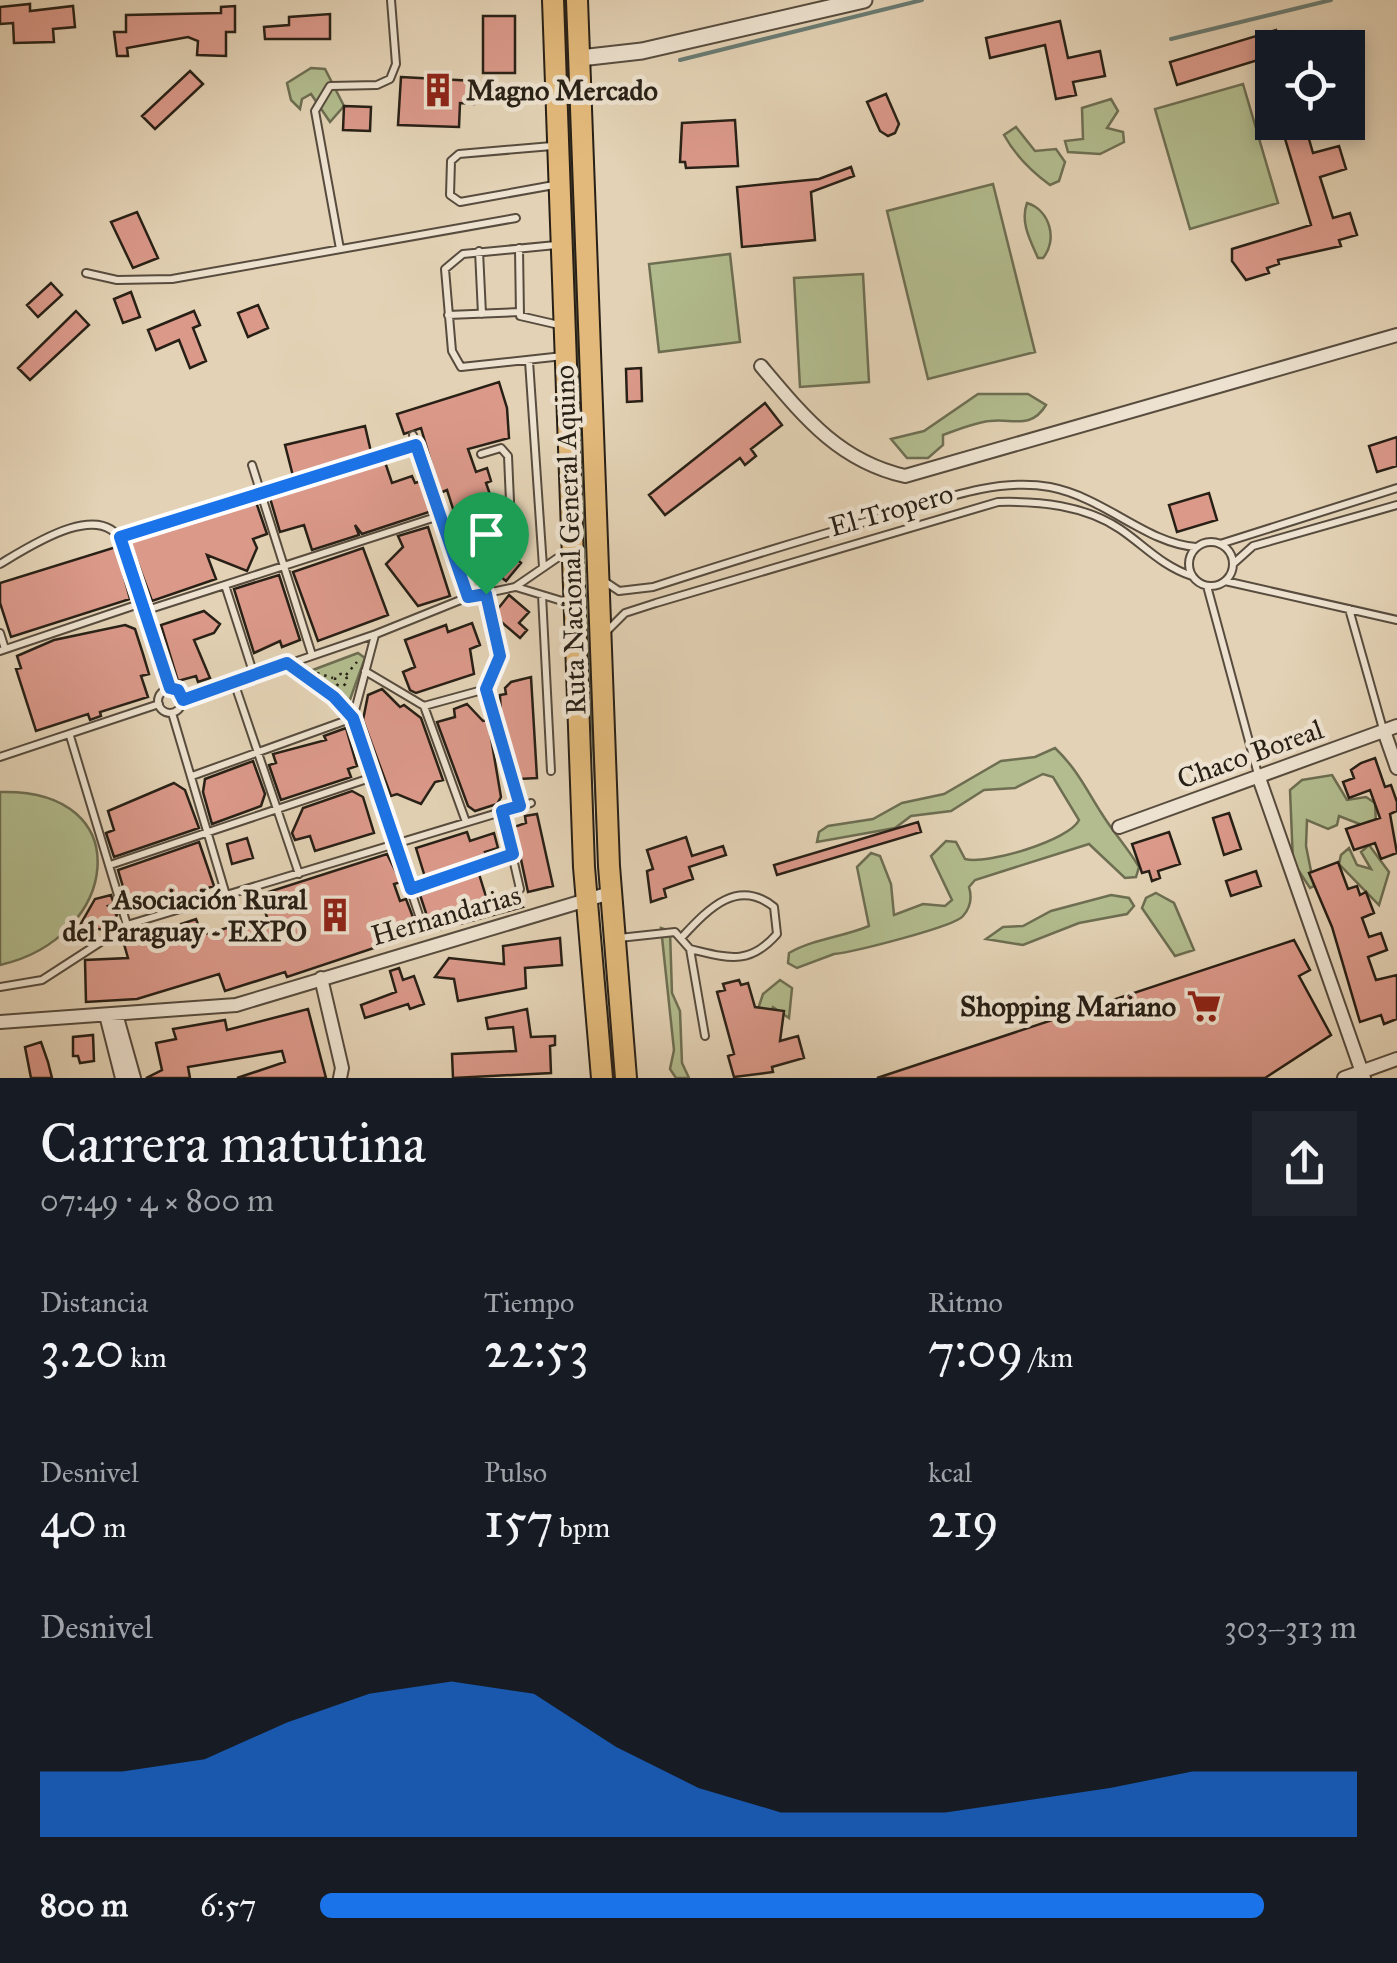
<!DOCTYPE html>
<html lang="es">
<meta charset="utf-8">
<style>
body{margin:0;font-family:"IM FELL Great Primer",serif;background:#20242c;color:#f1f3f6;height:100vh;display:flex;flex-direction:column;font-size:38px;white-space:nowrap}
*{box-sizing:border-box;margin:0}
p{font-size:32px;color:#9ea1a6}
.icon{flex:none;width:55px;height:55px;fill:none;stroke:currentColor;stroke-width:2;stroke-linecap:round;stroke-linejoin:round}
.map{position:relative;height:1078px;overflow:hidden}
.panel{display:flex;flex-direction:column;background:#171b24;flex:1}
.panel>*{flex:none}
.fabs{position:absolute;left:1255px;top:30px;display:grid;gap:20px}
.fabs a{display:grid;place-items:center;width:110px;height:110px;border-radius:0px;background:#171b24;box-shadow:0 5px 15px #0003;font-size:50px}
.pin{position:absolute;display:grid;place-items:center;width:85px;height:85px;color:#fff;margin:-102px -42px;border-radius:50% 50% 50% 0;rotate:-45deg;box-shadow:0 0 10px #0007}
.pin .icon{rotate:45deg}
.round{display:grid;place-items:center;flex:none;width:105px;height:105px;border-radius:0px;background:#20242c}
.head{display:flex;align-items:center;justify-content:space-between;height:170px;padding:0 40px}
h1{font-size:55px;font-weight:600;line-height:75px}
.figures{display:grid;grid-template-columns:repeat(3,1fr);gap:15px;height:170px;padding:10px 40px}
.figures div{display:grid;align-content:center}
.figures b{font-size:50px;font-weight:600}
.figures small{font-size:28px;font-weight:400}
.figures p{font-size:28px}
.chart{height:280px;padding:20px 40px}
.chart p{display:flex;justify-content:space-between}
.chart svg{width:100%;height:180px;margin-top:10px;fill:#1a73e8;opacity:.7}
ul{padding:0 40px;list-style:none;font-size:32px}
li{display:grid;grid-template-columns:160px 120px 1fr;align-items:center;height:75px}
li i{height:25px;border-radius:12px;background:#1a73e8}
.map>svg:first-child{display:block}
</style>
<div class="map">
<svg width="1397" height="1078" viewBox="0 0 1397 1078">
<rect width="100%" height="100%" fill="#e3d2b5"/>
<filter id="stains"><feTurbulence type="fractalNoise" baseFrequency=".002" numOctaves="4"/><feColorMatrix values="0 0 0 0 .2 0 0 0 0 .09 0 0 0 0 .02 0 0 0 .5 -.17"/></filter>
<radialGradient id="worn" r=".72"><stop offset=".6" stop-color="#630" stop-opacity="0"/><stop offset="1" stop-color="#630" stop-opacity=".3"/></radialGradient>
<path fill="#b2bc8e" stroke="#6d6e52" stroke-width="2.5" d="M566,0L573,88L600,879L584,568Z
M311,68L325,69L344,106L330,122L311,94L302,99L300,109L291,100L287,83Z
M1243,84L1278,203L1190,229L1155,109Z
M1111,99L1118,111L1107,128L1123,132L1124,142L1100,154L1068,152L1065,141L1083,139L1082,108Z
M1016,127L1035,151L1056,149L1065,162L1059,181L1050,185C1031,171 1015,155 1004,135Z
M993,184L1035,352L928,379L887,211Z
M1027,203C1050,210 1058,240 1043,258H1038C1030,240 1020,222 1027,203Z
M730,254L740,342L659,352L649,264Z
M863,274L869,382L800,387L794,278Z
M978,394H1028L1046,405C1031,430 1012,418 990,421C976,422 957,430 943,435V445L928,458H907L891,439L924,431Z
M358,653L365,658L348,705L310,671Z
M1055,748C1077,769 1086,789 1102,814C1113,832 1128,848 1139,867L1136,877L1125,878L1089,844L975,880L969,887C972,897 971,907 963,916C954,927 853,952 834,954L797,968L788,963L789,953C813,939 843,937 869,926L857,867L871,853L880,856L891,884L894,915L923,904L945,906L952,900L931,856L946,841L956,842L965,859C987,865 1070,840 1079,820L1053,777L1043,774L1015,788L984,790L951,811L911,816L895,828L817,842L819,832L828,826L873,819L902,803L944,794L1001,761L1035,757Z
M1332,775L1347,800L1366,797L1375,803L1376,823L1362,825L1339,816L1337,825L1328,829L1307,820L1306,846L1314,886L1310,888L1293,862L1290,790L1302,780Z
M0,792C140,788 120,938 0,965Z
M1369,845L1389,872L1379,905L1339,864L1341,855L1349,848L1357,865L1371,869L1361,852Z
M1156,893L1174,903L1194,950L1175,956L1142,908L1146,898Z
M1111,895L1129,898L1134,906L1127,914L1079,923L1023,945L986,939L1003,927L1023,926L1051,911Z
M661,928L670,931L672,993L680,1011L682,1063L689,1078H676L670,1069L674,1050Z
M780,980L792,988L789,1018L773,1007L771,1011L758,1009L763,994Z"/>
<g fill="none" stroke-linecap="round" stroke-linejoin="round">
<path stroke="#697b73" stroke-width="4" d="M1171,39L1331,0
M680,60L922,0"/>
</g>
<path fill="#db998a" stroke="#282016" stroke-width="2.5" d="M30,4V11L73,6L75,27L53,29L54,42L14,43L13,23L0,24V7Z
M235,6V32H226V56L197,55L198,41L188,37L127,48L128,56H117L114,32H126V15L221,13V7Z
M330,14V39H265L264,27L289,25V17Z
M483,16H515V73H483Z
M1060,21L1068,58L1100,51L1105,76L1073,82L1076,95L1056,99L1045,45L990,58L986,38Z
M1276,30L1281,48H1272V90L1261,59L1177,85L1170,62Z
M190,71L203,84L155,129L142,116Z
M401,77L475,81L474,104L460,103L459,127L398,125Z
M886,94L899,124L895,133L888,136L880,131L867,102Z
M344,106L371,107L370,131L343,130Z
M735,120L738,166L686,168L685,162H680L682,123Z
M1280,122H1304L1313,153L1339,146L1346,169L1320,177L1333,218L1350,213L1357,235L1339,240L1341,246L1278,260L1279,264L1267,268L1269,273L1246,280L1232,261V249L1311,225Z
M851,167L854,176L811,192L815,240L742,247L737,187L819,179Z
M137,212L158,258L133,268L111,222Z
M51,283L62,295L38,317L27,305Z
M131,292L140,317L123,323L114,299Z
M258,305L268,328L248,337L238,313Z
M76,311L89,325L30,380L18,368Z
M194,311L200,325L193,328L206,361L190,368L179,340L156,350L148,330Z
M641,368L642,401L627,402L626,369Z
M499,382L507,408L509,438L468,449L476,472L487,468L491,481L486,483L494,506L488,508L492,522L469,530L463,513L455,515L447,490L440,493L421,428L404,434L397,414Z
M765,403L782,425L751,449L756,456L745,465L740,458L665,515L649,495Z
M365,426L371,452L293,476L285,445Z
M1397,437V466L1377,472L1369,446Z
M385,462L392,483L412,476L415,483L421,481L432,511L362,534L355,525L359,535L312,550L304,525L280,532L270,498Z
M1209,493L1217,520L1177,532L1169,505Z
M256,502L267,534L253,539L257,548L247,571L207,555L216,579L152,601L130,542Z
M428,527L450,596L418,606L386,564L403,547L398,536Z
M502,546L521,563L506,581L486,565Z
M116,547L130,599L11,637L0,603V583Z
M363,548L388,615L318,641L293,572Z
M279,575L300,640L282,647L280,641L254,653L234,589Z
M509,595L529,612L519,623L527,630L520,638L499,620L497,610Z
M204,611L220,624L214,633L194,640L210,678L198,682L196,676L178,681L161,625Z
M472,623L480,645L470,649L474,674L416,693L410,690L403,672L415,667L405,640L446,625L448,632Z
M125,625L135,629L143,654L149,674L141,676L148,697L100,712L101,716L90,720L88,714L36,731L16,669L21,668L17,656L54,640Z
M531,677L537,778L519,779L501,716L500,695L506,694L505,688L511,682Z
M382,689L400,707L404,705L421,718L443,780L435,782L421,804L397,794L391,796L363,720L368,695Z
M467,704L483,721L488,720L501,797L497,804L475,811L468,806L437,722L455,717L454,709Z
M346,728L357,766L348,769L351,777L281,800L269,765L276,763L273,754L326,740L324,736Z
M1375,758L1385,787L1391,785L1397,802V811L1390,814L1397,853L1381,859L1375,843L1354,850L1346,829L1380,818L1370,790L1349,798L1343,782L1354,778L1351,770L1361,763Z
M253,761L265,794L261,806L212,824L203,792L205,779Z
M174,783L185,790L199,828L114,857L106,833L114,830L108,811Z
M352,791L363,797L374,833L315,851L310,836L295,840L292,833L303,808Z
M1229,813L1241,849L1224,855L1213,818Z
M537,814L553,886L528,892L514,827L526,823L525,816Z
M918,822L921,832L777,875L774,865Z
M467,832L470,841L494,833L498,848L485,852L487,856L425,877L416,848Z
M1169,832L1180,864L1158,871L1160,878L1152,881L1149,871L1142,873L1132,844Z
M686,837L692,856L723,846L726,855L689,867L693,879L664,889L666,897L651,902L647,871L653,869L647,850Z
M247,838L253,858L232,864L227,844Z
M199,842L214,886L148,908L140,905L137,896L127,900L118,870Z
M387,854L401,882L394,884L400,901L406,899L419,933L287,977L285,972L225,991L219,974L137,999L86,1002L85,960L128,958L124,944L183,930L181,924L196,919L202,935L267,917L259,895Z
M1338,862L1348,889L1357,886L1360,895L1366,892L1374,913L1362,918L1369,937L1381,933L1387,950L1368,957L1376,980L1397,975V1019L1384,1024L1381,1015L1360,1022L1332,927L1309,873Z
M1256,871L1261,886L1231,896L1226,881Z
M479,874L488,903L516,894L523,907L427,933L430,925L420,895Z
M111,895L114,904L108,906L117,915L107,930L79,927L95,899Z
M560,938L562,965L525,968L526,988L458,1001L454,979L435,977L449,958L504,964L503,946Z
M1294,940L1310,970L1299,976L1331,1035L1265,1078H877Z
M399,968L403,980L414,976L424,1004L410,1009L408,1004L365,1018L361,1005L396,992L390,971Z
M739,980L741,985L748,983L755,1007L784,1011L780,1041L798,1036L804,1058L772,1067L773,1072L734,1077L728,1056L734,1054L717,992L725,990L723,984Z
M308,1009L326,1078H237L285,1062L282,1051L188,1067L190,1078H146L162,1070L156,1043L176,1039L173,1029L225,1020L227,1030Z
M527,1009L531,1037L555,1036V1045L550,1046L551,1073L453,1078L452,1054L516,1051L513,1027L488,1029L486,1018Z
M93,1035L94,1061L80,1063L78,1056H73V1037Z
M41,1042L48,1062L52,1078H31L25,1047Z"/>
<g fill="none" stroke-linecap="round" stroke-linejoin="round">
<g stroke="#574c3e" stroke-width="10">
<path id="service" d="M552,146L459,154L451,161L450,195L460,202L554,185
M556,245L463,254L445,269L452,351L461,367L563,356
M519,248L520,316L559,325
M340,249L315,111L330,86L377,85L390,79L396,64L391,0
M479,251L482,314
M86,273L117,280L172,279L516,218
M448,315L519,312
M529,361L543,567
M413,435L468,597
M252,465L312,655
M120,537L416,445
M1189 564a22 22 0 1 1 44 0a22 22 0 1 1-44 0Z
M1220,544L1397,488
M451,551L504,532L511,524L508,456L501,448L481,454
M0,564C30,546 102,498 123,544L170,688
M1233,564L1253,546L1397,505
M604,581L619,591L653,587C730,562 808,538 886,516C937,501 996,477 1050,487C1106,498 1145,543 1196,547
M1225,581L1397,620
M225,585L254,675
M1207,586L1259,778
M516,587L572,604
M542,595L551,771
M1349,609L1383,729
M144,611L439,516
M0,633L5,649
M604,634L625,613L656,603L998,502C1039,501 1084,505 1120,529C1145,546 1162,566 1192,576
M0,651L142,603
M288,664L335,697L353,718L423,927
M365,671L424,706L466,822
M234,682L299,874
M158 701a12 12 0 1 1 24 0a12 12 0 1 1-24 0Z
M486,689L520,806
M183,700L376,634L468,597L515,587L566,552
M424,706L486,689C506,656 494,629 486,594
M172,713L226,895
M353,718L375,635
M70,736L127,925
M0,757L159,704
M192,776L353,718
M502,811L520,889
M110,865L373,777
M411,889L513,855
M683,936C709,908 738,878 774,907L777,934C749,966 728,958 690,949
M619,938L675,932L690,949L705,1036
M0,987L42,980L127,925L531,803"/>
</g>
<g stroke="#574c3e" stroke-width="16">
<path id="minor" d="M761,366C804,417 839,461 905,476L1397,335
M1384,731L1397,768
M1259,778L1364,1078
M1119,827L1397,726
M321,978L342,1068L340,1078
M116,1014L134,1078
M106,1015L122,1078
M0,1022L236,1005L610,893
M1344,1078L1397,1059"/>
</g>
<g stroke="#574c3e" stroke-width="19">
<path id="tertiary" d="M580,58L642,51L864,0"/>
</g>
<g stroke="#282016" stroke-width="24">
<path id="trunk" d="M553,0L584,867L602,1078
M577,0L609,866L626,1078"/>
</g>
<path stroke="#282016" stroke-width="2.5" stroke-dasharray="2.5 5" stroke-linecap="butt" d="M317,673L333,678
M335 680a6 6 0 1 1 12 0a6 6 0 1 1-12 0Z
M346,675L357,662"/>
<use href="#service" stroke="#ede2cf" stroke-width="6"/>
<use href="#minor" stroke="#ede2cf" stroke-width="12"/>
<use href="#tertiary" stroke="#ede2cf" stroke-width="15"/>
<use href="#trunk" stroke="#e2b97a" stroke-width="20"/>
</g>
<g fill="none" stroke-linecap="round" stroke-linejoin="round">
<g stroke="#fff" stroke-width="20">
<path id="route" d="M416,445L468,597L486,594L500,656L486,689L520,806L502,811L513,854L411,889L353,718L334,697L287,663L183,700L178,690L170,688L120,537Z"/>
</g>
<use href="#route" stroke="#1a73e8" stroke-width="12"/>
</g>
<defs>
<g id="building-bare" transform="scale(2.7)"><path d="M-4-6H4V6H1V3H-1V6H-4ZM-2.5-4.3h1.7v1.8h-1.7ZM.8-4.3h1.7v1.8H.8ZM-2.5-1h1.7V.8h-1.7ZM.8-1h1.7V.8H.8Z" fill="#8f2418" stroke="#ede2cf" stroke-width="2.5" paint-order="stroke"/></g>
<g id="supermarket-bare" transform="scale(2.7)"><path d="M-6-5.5h2.5l.6 2H6L4.5 2H-2.5L-4.4-4H-6ZM-1.5 3.2a1.3 1.3 0 1 0 .1 0ZM3 3.2a1.3 1.3 0 1 0 .1 0Z" fill="#8f2418" stroke="#ede2cf" stroke-width="2.5" paint-order="stroke"/></g>
</defs>
<g fill-rule="evenodd">
<use href="#building-bare" x="438" y="90"/>
<use href="#building-bare" x="335" y="915"/>
<use href="#supermarket-bare" x="1204" y="1006"/>
</g>
<g text-anchor="middle" dominant-baseline="central" stroke-width="9" stroke-linejoin="round" paint-order="stroke">
<g font-size="28" font-weight="bold" fill="#282016" stroke="#ede2cf" text-anchor="end">
<text x="466" y="90" text-anchor="start">Magno Mercado</text>
<text x="307" y="899">Asociación Rural<tspan x="307" dy="32">del Paraguay - EXPO</tspan></text>
<text x="1176" y="1006">Shopping Mariano</text>
</g>
<g font-size="28" fill="#282016" stroke="#ede2cf">
<text transform="translate(891 510) rotate(-16)">El Tropero</text>
<text transform="translate(570 540) rotate(-92)">Ruta Nacional General Aquino</text>
<text transform="translate(1250 754) rotate(-20)">Chaco Boreal</text>
<text transform="translate(446 915) rotate(-16)">Hernandarias</text>
</g>
</g>
<rect width="100%" height="100%" filter="url(#stains)"/>
<rect width="100%" height="100%" fill="url(#worn)"/>
</svg>
<div class="fabs">
<a><svg class="icon" aria-label="locate" viewBox="0 0 24 24"><circle cx="12" cy="12" r="6"/><path d="M12 2v4M12 18v4M2 12h4M18 12h4"/></svg></a>
</div>
<div class="pin" style="left:486px;top:594px;background:#1e9e55"><svg class="icon" aria-label="arrive" viewBox="0 0 24 24"><path d="M6 21V4h12l-3 4 3 4H6"/></svg></div>
</div>
<section class="panel">
<div class="head"><div><h1>Carrera matutina</h1><p>07:49 · 4 × 800 m</p></div><a class="round"><svg class="icon" aria-label="share" viewBox="0 0 24 24"><path d="M12 15V3M7 8l5-5 5 5M5 13v7h14v-7"/></svg></a></div>
<div class="figures">
<div><p>Distancia</p><b>3.20<small> km</small></b></div>
<div><p>Tiempo</p><b>22:53</b></div>
<div><p>Ritmo</p><b>7:09<small> /km</small></b></div>
</div>
<div class="figures">
<div><p>Desnivel</p><b>40<small> m</small></b></div>
<div><p>Pulso</p><b>157<small> bpm</small></b></div>
<div><p>kcal</p><b>219</b></div>
</div>
<div class="chart"><p><span>Desnivel</span>303–313 m</p>
<svg viewBox="0 0 160 44" preserveAspectRatio="none"><path d="M0 44V28L10 28L20 25L30 16L40 9L50 6L60 9L70 22L80 32L90 38L100 38L110 38L120 35L130 32L140 28L150 28L160 28V44z"/></svg>
</div>
<ul>
<li><b>800 m</b>6:57<i style="width:91%"></i></li>
</ul>
</section>
